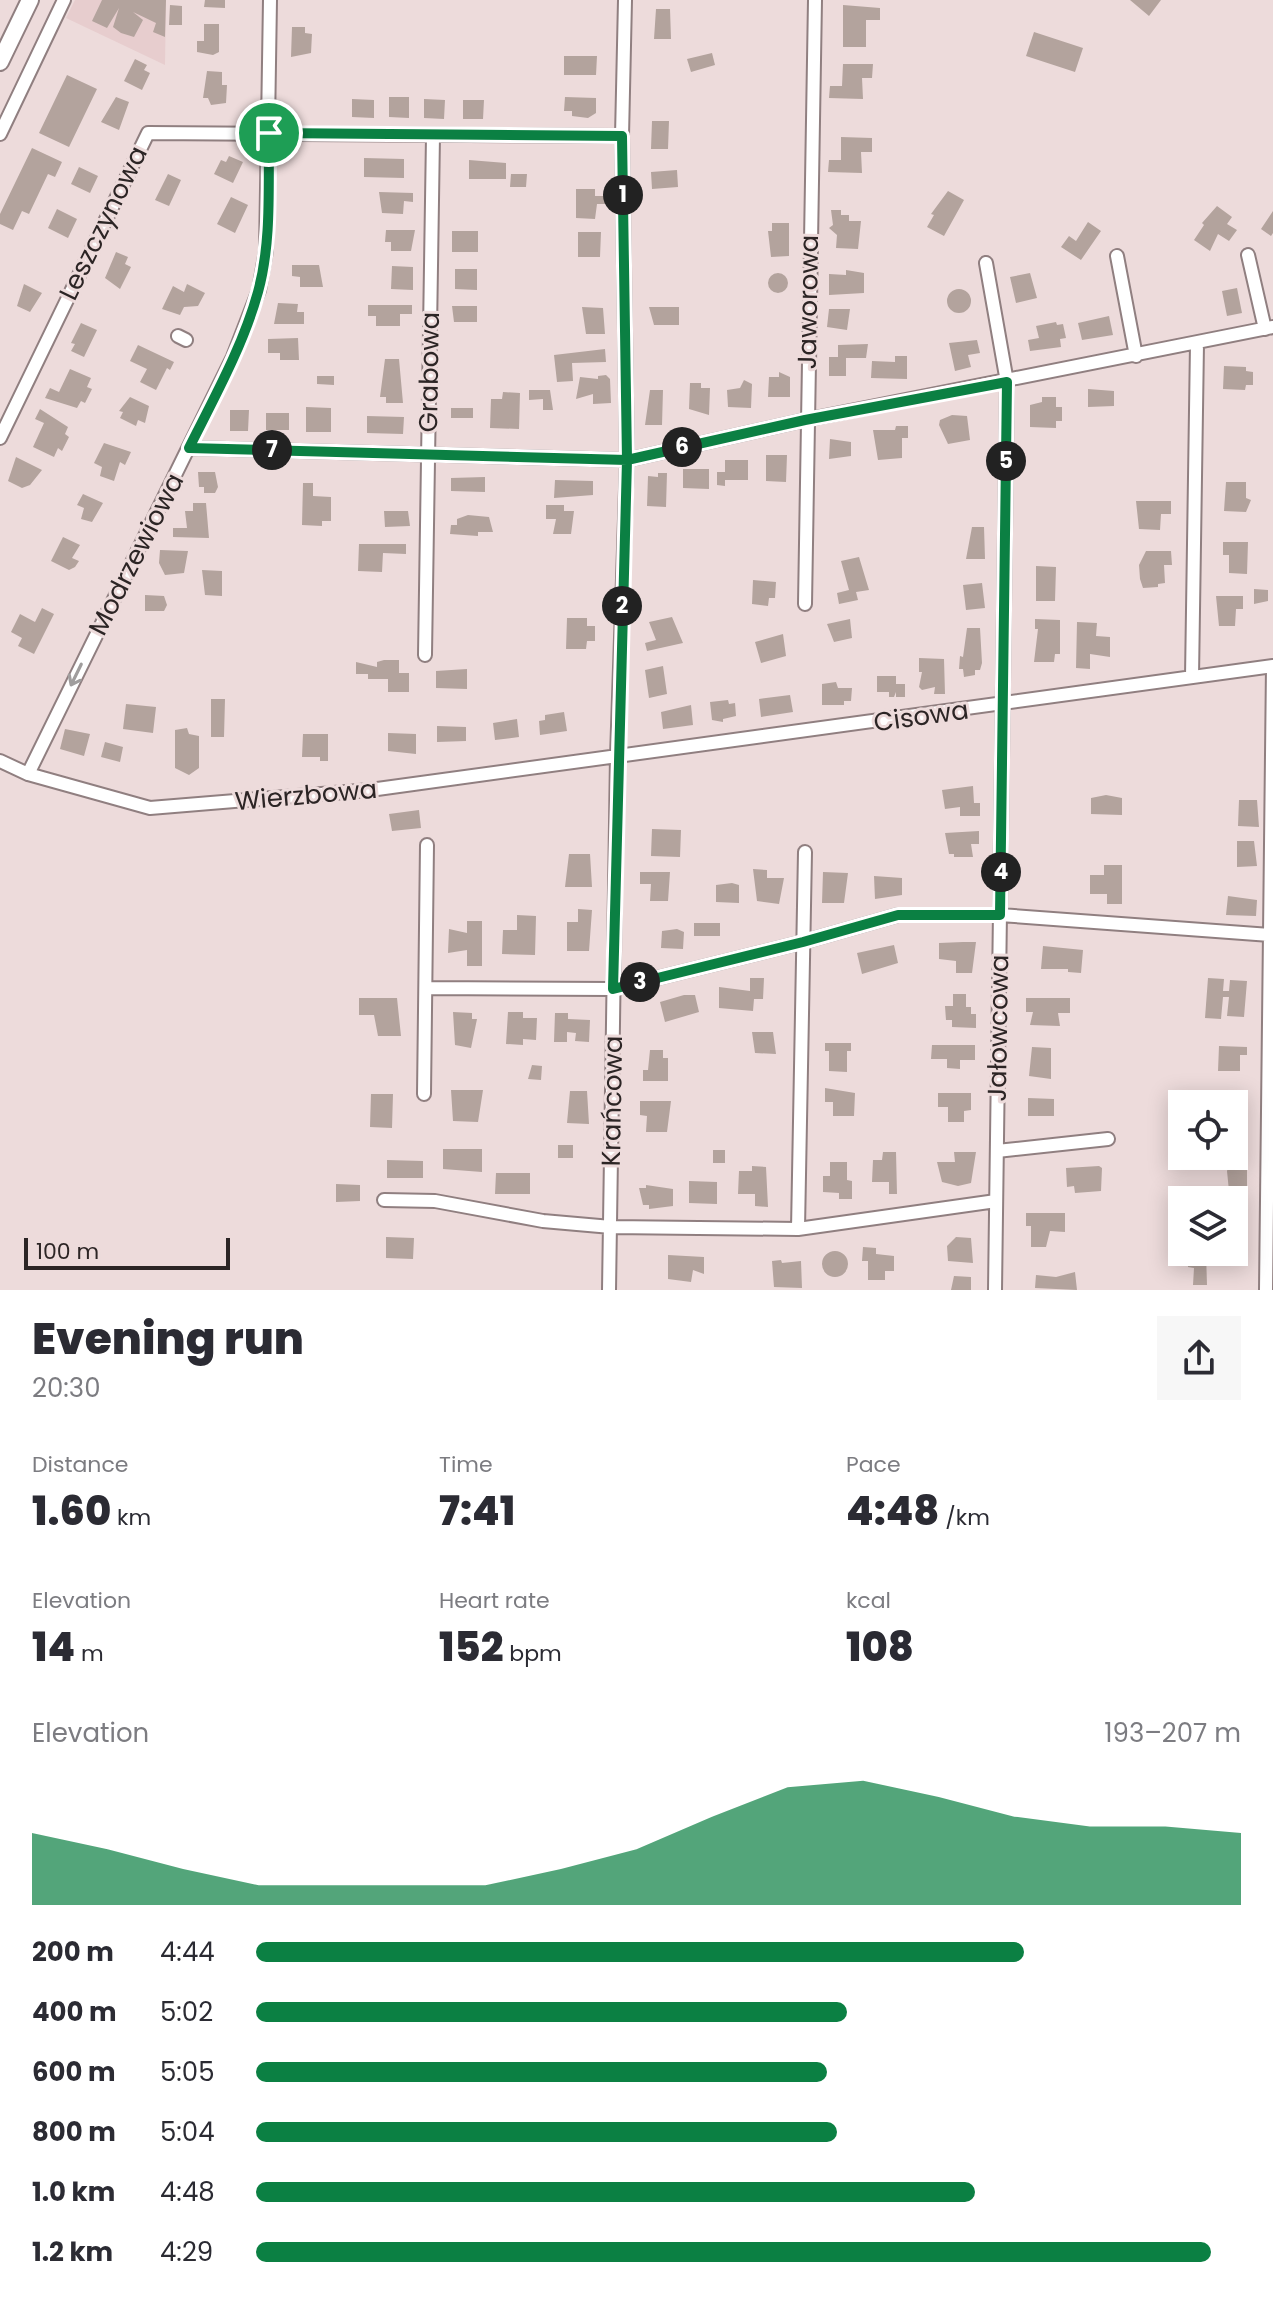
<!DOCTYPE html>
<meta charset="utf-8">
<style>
body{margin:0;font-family:Poppins,sans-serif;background:#f7f7f7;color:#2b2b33;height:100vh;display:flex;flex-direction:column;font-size:30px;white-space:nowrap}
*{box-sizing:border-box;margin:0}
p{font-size:26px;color:#7c7c81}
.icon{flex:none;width:44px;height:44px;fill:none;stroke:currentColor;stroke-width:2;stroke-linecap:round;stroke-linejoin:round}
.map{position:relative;height:1290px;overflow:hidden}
.panel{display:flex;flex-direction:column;background:#fff;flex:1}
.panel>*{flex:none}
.controls{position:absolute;left:1168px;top:1090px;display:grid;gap:16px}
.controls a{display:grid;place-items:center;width:80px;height:80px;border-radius:0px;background:#fff;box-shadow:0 4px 20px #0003;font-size:40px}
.scale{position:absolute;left:24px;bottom:20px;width:206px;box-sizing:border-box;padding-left:8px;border:4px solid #2c2525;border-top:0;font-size:22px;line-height:28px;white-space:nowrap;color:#2c2525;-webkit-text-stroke:6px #eddbdb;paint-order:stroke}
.pin{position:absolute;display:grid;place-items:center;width:68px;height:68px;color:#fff;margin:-34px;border:4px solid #fff;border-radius:50%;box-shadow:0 2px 8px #0007}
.km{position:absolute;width:40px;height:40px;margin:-20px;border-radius:50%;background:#222;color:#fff;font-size:22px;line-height:40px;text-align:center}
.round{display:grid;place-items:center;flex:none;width:84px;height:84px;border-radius:0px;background:#f7f7f7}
.head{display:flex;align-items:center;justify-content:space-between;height:136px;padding:0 32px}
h1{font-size:44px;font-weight:800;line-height:60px}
.metrics{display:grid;grid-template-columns:repeat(3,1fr);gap:12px;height:136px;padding:8px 32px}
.metrics div{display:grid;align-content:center}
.metrics b{font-size:40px;font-weight:800}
.metrics small{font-size:22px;font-weight:400}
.metrics p{font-size:22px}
.chart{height:224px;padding:16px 32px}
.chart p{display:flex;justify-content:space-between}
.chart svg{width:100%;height:144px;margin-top:8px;fill:#0b8043;opacity:.7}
ul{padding:0 32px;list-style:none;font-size:26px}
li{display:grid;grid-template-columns:128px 96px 1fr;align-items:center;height:60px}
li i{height:20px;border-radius:10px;background:#0b8043}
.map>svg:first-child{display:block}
</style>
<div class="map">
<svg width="1273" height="1290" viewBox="0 0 1273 1290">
<rect width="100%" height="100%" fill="#eddbdb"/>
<path fill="#e7cdce" d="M75,0H166L165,65L66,18Z"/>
<path fill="#b3a39d" d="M102,0H166L165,37L153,32L156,23L133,12L143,20L134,37L121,33L113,27L119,8L107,28L92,21Z
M205,0H225V8L204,7Z
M1130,0H1161L1149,16Z
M170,5L182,6V25H169Z
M843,5L880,8V20H866V47H843Z
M656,9H670L671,39H654Z
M204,24H219V52L213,55L197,52V41H204Z
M292,27H305V33L312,34L311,53L291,57Z
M1034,32L1083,48L1075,72L1026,56Z
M712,53L715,65L691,72L687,59Z
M564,56H597L596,75H564Z
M135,59L147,65L144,70L150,73L142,90L124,81Z
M843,64H873L872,78H862L863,99L829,98L830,86H842Z
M207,71L222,72V85H227L226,103L211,105L208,98H203Z
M67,75L97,89L69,147L39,133Z
M116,97L129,102L119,130L101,122Z
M389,97H409V118L389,117Z
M565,97L596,98V113L588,118L572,116V111H564Z
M352,99L374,100V118L352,117Z
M424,99L445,100L444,119L424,118Z
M463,100H484L483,119H463Z
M652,121H669L668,149H651Z
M841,137L872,138V152H861L862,173L828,172L829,160H841Z
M32,148L62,162L55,177L48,174L29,214L22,211L13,230L0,224V214Z
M229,156L243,162L233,183L214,174L221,160L226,162Z
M364,158L404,159V178L364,177Z
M469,160L506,163V179H469Z
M79,167L98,176L90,193L71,184Z
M677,170L678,187L652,189L651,172Z
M168,174L181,180L169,206L155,200Z
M511,174H527L526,187H510Z
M576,189H595V196H608V204H597L595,219L576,218Z
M948,191L964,200L944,236L927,227L934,215L931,214Z
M379,192L413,193V202L404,201L403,214L382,213Z
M231,197L248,205L235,233L217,224Z
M1217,206L1232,217L1227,224L1237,230L1229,241L1218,234L1210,251L1194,240L1204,225L1202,223Z
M57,209L77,219L68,238L48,228Z
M831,210H841V215H849V221H861L858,249L836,248L837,235L829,228L833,225Z
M1273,211V233L1271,236L1261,229Z
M1088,222L1101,231L1081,260L1061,247L1069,236L1076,241Z
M772,223H789V256L771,257L768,231H772Z
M386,230H415L411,251H391V242H385Z
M452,231H478V252H452Z
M578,232H601L600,257H578Z
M116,252L128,257L125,264L131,267L120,289L105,278Z
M292,265H319L323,287H300V277L292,276Z
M392,266L413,267V290L391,289Z
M455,269H477V290L455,289Z
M846,270L864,273V293L829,295V274L846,275Z
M1030,273L1037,298L1016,303L1010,277Z
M768 283a10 10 0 1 1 20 0a10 10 0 1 1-20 0Z
M24,284L42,293L30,312L17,306Z
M187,284L205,293L198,306L184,307L180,315L162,309L173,286L184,292Z
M1237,288L1242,313L1227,316L1222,291Z
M947 301a12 12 0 1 1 24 0a12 12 0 1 1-24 0Z
M278,303L298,304L297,312H304V324H274Z
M368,305H412V314H400V326H376V316H368Z
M452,306H477V322H454Z
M582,307L603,308L605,334H586Z
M649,307H679V325H654Z
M829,309H850L847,330L827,327Z
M1109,316L1113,335L1082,340L1078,323Z
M1056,322L1057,325L1063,324L1066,338L1060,339L1061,347L1030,351L1028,340L1039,338L1036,326Z
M81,323L97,330L84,357L71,351L75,344L71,343Z
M298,338L299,360H280V353H268V339Z
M977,340L980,353L968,355L971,367L955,371L949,343Z
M868,344L866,358H846V376H829V357H838V345Z
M138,345L174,362L170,370L167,368L156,390L140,382L147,369L130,361Z
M605,349L606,362L572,363L573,381L557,382L554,355Z
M895,356H907V379L871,378L872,361L895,362Z
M385,359H399L403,403H386V397H380Z
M1224,366L1246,367V371L1253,372V385H1246L1245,390L1223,389Z
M70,369L91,378L87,387L92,389L85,403L81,401L77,408L45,398L50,388L59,392Z
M779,372L790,377V397H768L769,377H779Z
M606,375L610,379L611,403L593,404V394L576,399L580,377L598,379V376Z
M317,376H334V385L317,384Z
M744,380L752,384L751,408L728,407L727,390L740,388Z
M690,383H701V388H710L709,415L689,409Z
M1088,389L1114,391V406L1088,407Z
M529,390H550L553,410H543V399L529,400Z
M650,390H663L662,425H645Z
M503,392L520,393L519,429L490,428L491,399H502Z
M130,397L149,406L145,423L138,420L136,426L120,418L123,412L119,411Z
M1042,397H1056V407H1062V421H1056V428L1030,427V405L1042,402Z
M306,407L331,408V432H306Z
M451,408H473V418H451Z
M40,409L68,427L65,434L69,437L62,451L58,448L54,457L33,447L44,423L35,419Z
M230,410H249L248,431H230Z
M266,413H289V430H266Z
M952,415L967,416L970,440L948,444L939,425L940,420Z
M367,416L404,417L403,434L367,433Z
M896,426H908V438H902V458L878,460L873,430H895Z
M830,439L851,442V456L829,459Z
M104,443L131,452L125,465L120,462L114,481L100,476L102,467L94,463Z
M766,455H787L786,482L766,481Z
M16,457L42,470L30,485L22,488L8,481Z
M725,460H748V480H725V486L717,485V472H725Z
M683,469H709V489L683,488Z
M198,472H215L218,487L215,493H204V487H199Z
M658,473H667L666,507L647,506L648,476L658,477Z
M485,477V492L451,491V478Z
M555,480L593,481V495L554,498Z
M1226,482H1246V498L1251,500L1246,512L1224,511Z
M303,483H313V496L331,497V521H322V526L302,525Z
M83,494L103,503L92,522L81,519L84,508L77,505Z
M1136,501H1171V514H1161L1160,530L1139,529Z
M193,503H206L209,538L173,537V528H187L185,511H193Z
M546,505H564V511H574L571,534H553L556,519H546Z
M384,511H408L410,526L385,527Z
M468,515L489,517L493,532H478V536L450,534L451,525H457V519Z
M972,527H984L985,559H966Z
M63,537L80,545L72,558L79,561L75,567L69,570L51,561Z
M1223,542H1248L1247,574L1229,573V555H1223Z
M359,544H406V554L383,553L382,572L358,571Z
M160,550L188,551L184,573L165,575L159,563Z
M1146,551H1171L1172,565H1164L1165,583L1158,584V587L1143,588L1140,579L1139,565Z
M859,557L869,590L856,592L858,600L839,604L837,593L849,590L841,561Z
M1036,566L1056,567L1055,601H1036Z
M202,570L222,571V596L205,595Z
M753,580L776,582L775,598H769L768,606L752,604Z
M982,583L985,608L966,610L963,585Z
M1254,589L1268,590V601L1254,604Z
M145,595L164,596L167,605L164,611H145Z
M1216,596H1243V609H1236L1235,626H1219Z
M42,608L54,614L34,654L18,646L22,638L11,632L20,614L35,622Z
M672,617L683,643L647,651L645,643L656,640L649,622Z
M567,618H587V626H595V641H587L586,649H566Z
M850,619L852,638L834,642L827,624Z
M1035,619L1060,620V654H1055L1054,662H1034L1038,629H1035Z
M1077,622L1097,623L1096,636L1110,637V657L1090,654V669L1076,668Z
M967,628H980L982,663L980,670H975V675L964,677L963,669H959L960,656L963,657Z
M783,634L786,656L761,663L755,642Z
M919,658L944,659L945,694H934L935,687L922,690L919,687L922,672H919Z
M384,660H399V673H409V692H388V679H368V674H356V662L377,667V662Z
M663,666L667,694L649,698L645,670Z
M467,669V689L436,688V671Z
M877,676H896V684H905V697H896V692L894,697H889V692H877Z
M836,682L838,688H852L851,701H844V705H822V684Z
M790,695L793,712L761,717L759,699Z
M211,699H225L224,737H211Z
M728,700L729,704L735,703L736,716L723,719V722L712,720L710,702Z
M126,704L156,707L153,733L123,729Z
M691,705L693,725L663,729L661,712Z
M564,712L567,731L540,735L539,721L545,720V715Z
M517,719L519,737L495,740L493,723Z
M437,726L466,727V741L437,742Z
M187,728L189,734L199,736V768L189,775L175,768V730Z
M65,729L90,734L84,756L60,749Z
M388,733L416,734V754L388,751Z
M303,734H328V761H320V757H302Z
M105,742L123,747L120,762L101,757Z
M973,786L974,803H980V816H960V807L945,809L942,790Z
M1106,795L1122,798V815L1091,814V798Z
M1239,800H1257L1259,827L1238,826Z
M419,810L421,828L392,831L389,814Z
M652,829L681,830L680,857L651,856Z
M979,831V844H971L973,857H954V854H949L945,833Z
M1237,841H1254L1257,866L1237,867Z
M569,854H590L592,887H565Z
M1104,865H1122V904H1107V894H1090V875H1104Z
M753,869L767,870V878H784L779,904L757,901Z
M640,872H670L668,901H650L651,884H640Z
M823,872L848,873L844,903H822Z
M874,876L902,878V895L875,899Z
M732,883L739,885V903L716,902V885Z
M1228,896L1257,900L1256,916L1226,915Z
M578,909L592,910L589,951H567V922H578Z
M517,915L536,916L535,955L502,954L503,930H517Z
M467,921H482V966H467V950L448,953L449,929L467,933Z
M694,923H720V936H694Z
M677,929L684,932L683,949L661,948L662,931Z
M963,942H976L972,973H956V961L939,959V943Z
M894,945L898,963L862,974L857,953Z
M1043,946L1083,950L1081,973L1068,972V969H1041Z
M750,978H764L763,999H754L753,1011L719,1008V987L750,991Z
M1208,978L1224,979L1223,991H1229L1230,980L1247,981L1244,1017L1227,1016L1229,997H1223L1221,1019L1205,1018Z
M953,994H966V1007H971V1014H976V1028L952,1027V1020H946L945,1006H953Z
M684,995H695L699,1012L665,1022L660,1002Z
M359,998H397L401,1036H378L374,1015H359Z
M1026,998H1070V1013H1058L1060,1026L1030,1025L1033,1012H1026Z
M453,1012L472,1013V1019H477L471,1048L455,1045Z
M508,1012H523V1018H537L536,1040L523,1039V1045L506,1044Z
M555,1013H568V1019L590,1020L589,1042L575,1041L576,1033L567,1032V1042H554Z
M752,1032H773L776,1054L755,1053Z
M825,1043H851V1051H847V1072L829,1071V1051H825Z
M932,1045H975V1060H960V1069L947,1068V1059H931Z
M1219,1046L1247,1047V1055H1240V1071H1218Z
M1032,1047L1051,1048V1079L1029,1076Z
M650,1050H663V1058H668V1081H643V1070H648Z
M532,1065L542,1066L541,1080L528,1079Z
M825,1088L855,1093L854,1116H833V1102H825Z
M451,1090H483L478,1122L453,1121Z
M570,1091H587L589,1124L567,1123Z
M938,1093H971V1110L964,1111V1122H948V1107H938Z
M371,1094H393L392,1128L370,1127Z
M1028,1098L1054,1099V1116H1028Z
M640,1101H671L667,1132H646L647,1116L640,1115Z
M558,1145H573V1158H558Z
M443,1149H482V1172L443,1169Z
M713,1150H725V1163H713Z
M883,1152H896L897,1194H889V1182H872L873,1160H882Z
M954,1152H976L971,1183L958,1186L942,1182L937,1162H955Z
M1247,1155V1191H1229L1227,1171L1232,1156Z
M387,1160L423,1161V1178H387Z
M830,1162H847V1180L852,1181V1199H839V1193L823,1192V1176H830Z
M752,1166L766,1167L768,1207L755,1206V1194H738L739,1171H752Z
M1099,1166L1102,1168L1101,1191L1075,1193L1074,1186L1067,1187L1066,1168Z
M496,1173H530V1194H495Z
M689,1181L717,1182V1204L689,1203Z
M336,1184L360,1185V1201L336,1202Z
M646,1185L673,1189V1206L649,1209V1205H643L639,1188H646Z
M1026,1213H1065V1232L1050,1231L1046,1247H1031V1226H1026Z
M1234,1234H1243L1246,1263L1228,1262V1255H1224V1252H1234Z
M386,1237L414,1238L413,1259L386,1258Z
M956,1237L971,1238L973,1263L948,1261L947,1246Z
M863,1247L876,1248V1254L894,1256V1271H885V1280H868V1261H862Z
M822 1264a13 13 0 1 1 26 0a13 13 0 1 1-26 0Z
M1194,1252H1206L1207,1285H1193L1194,1268L1188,1267V1253Z
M668,1255L704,1257V1274L693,1270L691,1282L668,1279Z
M781,1260L782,1263L801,1261L802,1288L774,1287L772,1261Z
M1075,1272L1077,1290L1035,1288L1036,1275L1056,1277Z
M954,1276L971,1277V1290H951Z"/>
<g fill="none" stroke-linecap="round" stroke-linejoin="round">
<g stroke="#907f80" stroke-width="16">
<path id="street" d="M0,134L64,0
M1248,255L1265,329
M1117,256L1136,356
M986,263L1007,382L995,1290
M178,336L186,340
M0,438L148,133L622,136
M189,448L627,460L805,420L1273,327
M805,604L815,0
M425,655L433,136
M1192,677L1197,344
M0,761L28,774L150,808L370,790L1273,666L1266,1290
M28,774L233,357L259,290L266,251L270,0
M426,988L613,989L803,942L898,915H1000L1270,935
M424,1094L427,845
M997,1151L1108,1139
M384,1200L435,1201L543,1221L611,1227L798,1229L996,1201
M798,1229L805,852
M609,1290L617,756L627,460L622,136L625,0"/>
</g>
<g stroke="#907f80" stroke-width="20">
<path id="secondary" d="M0,62L30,0"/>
</g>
<use href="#street" stroke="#fff" stroke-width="12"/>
<use href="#secondary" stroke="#fff" stroke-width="16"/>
</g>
<defs><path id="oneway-shaft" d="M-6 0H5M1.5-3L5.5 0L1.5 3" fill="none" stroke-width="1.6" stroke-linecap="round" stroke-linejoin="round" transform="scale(2)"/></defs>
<use stroke="#a09d9d" href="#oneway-shaft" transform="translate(76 675) rotate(116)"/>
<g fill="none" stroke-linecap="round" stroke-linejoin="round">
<g stroke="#fff" stroke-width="16">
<path id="route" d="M269,133L622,136L627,460L613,989L803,942L898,915H1000L1007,382L805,420L627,460L189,448C214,398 243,346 258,292C272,241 268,185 269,133"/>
</g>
<use href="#route" stroke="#0b8043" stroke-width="10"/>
</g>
<g text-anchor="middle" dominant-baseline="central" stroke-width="6" stroke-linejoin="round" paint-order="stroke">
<g font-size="26" fill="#2c2525" stroke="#eddbdb">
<text transform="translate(103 223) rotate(-64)">Leszczynowa</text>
<text transform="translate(808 302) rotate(-89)">Jaworowa</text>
<text transform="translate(429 372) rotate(-89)">Grabowa</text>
<text transform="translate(136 554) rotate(-63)">Modrzewiowa</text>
<text transform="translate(921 716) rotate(-8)">Cisowa</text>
<text transform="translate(306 795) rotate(-5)">Wierzbowa</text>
<text transform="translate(998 1028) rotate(-89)">Jałowcowa</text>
<text transform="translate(612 1101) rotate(-89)">Krańcowa</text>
</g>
</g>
</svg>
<div class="controls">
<a><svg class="icon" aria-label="locate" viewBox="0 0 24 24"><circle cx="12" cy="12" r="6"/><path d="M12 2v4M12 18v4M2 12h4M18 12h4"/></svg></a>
<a><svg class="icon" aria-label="layers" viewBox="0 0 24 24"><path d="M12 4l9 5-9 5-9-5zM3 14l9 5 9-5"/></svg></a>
</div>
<div class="scale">100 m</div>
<div class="pin" style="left:269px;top:133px;background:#1e9e55"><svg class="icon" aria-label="arrive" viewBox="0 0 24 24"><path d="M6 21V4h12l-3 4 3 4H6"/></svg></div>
<b class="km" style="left:623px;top:195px">1</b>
<b class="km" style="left:622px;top:606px">2</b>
<b class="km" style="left:640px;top:982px">3</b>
<b class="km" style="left:1001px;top:872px">4</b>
<b class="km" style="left:1006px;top:461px">5</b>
<b class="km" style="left:682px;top:447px">6</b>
<b class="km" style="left:272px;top:450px">7</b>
</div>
<section class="panel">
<div class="head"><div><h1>Evening run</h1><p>20:30</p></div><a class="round"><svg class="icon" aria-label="share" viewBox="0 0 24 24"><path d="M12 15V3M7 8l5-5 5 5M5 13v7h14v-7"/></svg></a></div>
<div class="metrics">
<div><p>Distance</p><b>1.60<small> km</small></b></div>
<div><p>Time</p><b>7:41</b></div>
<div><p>Pace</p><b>4:48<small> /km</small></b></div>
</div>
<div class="metrics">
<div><p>Elevation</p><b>14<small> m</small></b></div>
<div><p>Heart rate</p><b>152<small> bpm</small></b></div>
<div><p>kcal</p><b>108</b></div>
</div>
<div class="chart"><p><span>Elevation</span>193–207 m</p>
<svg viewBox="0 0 160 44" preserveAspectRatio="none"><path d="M0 44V22L10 27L20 33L30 38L40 38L50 38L60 38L70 33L80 27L90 17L100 8L110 6L120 11L130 17L140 20L150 20L160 22V44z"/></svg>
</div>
<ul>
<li><b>200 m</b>4:44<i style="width:78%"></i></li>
<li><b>400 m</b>5:02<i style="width:60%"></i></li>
<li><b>600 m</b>5:05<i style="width:58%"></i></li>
<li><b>800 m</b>5:04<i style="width:59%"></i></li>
<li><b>1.0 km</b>4:48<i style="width:73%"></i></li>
<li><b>1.2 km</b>4:29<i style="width:97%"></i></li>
</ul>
</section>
